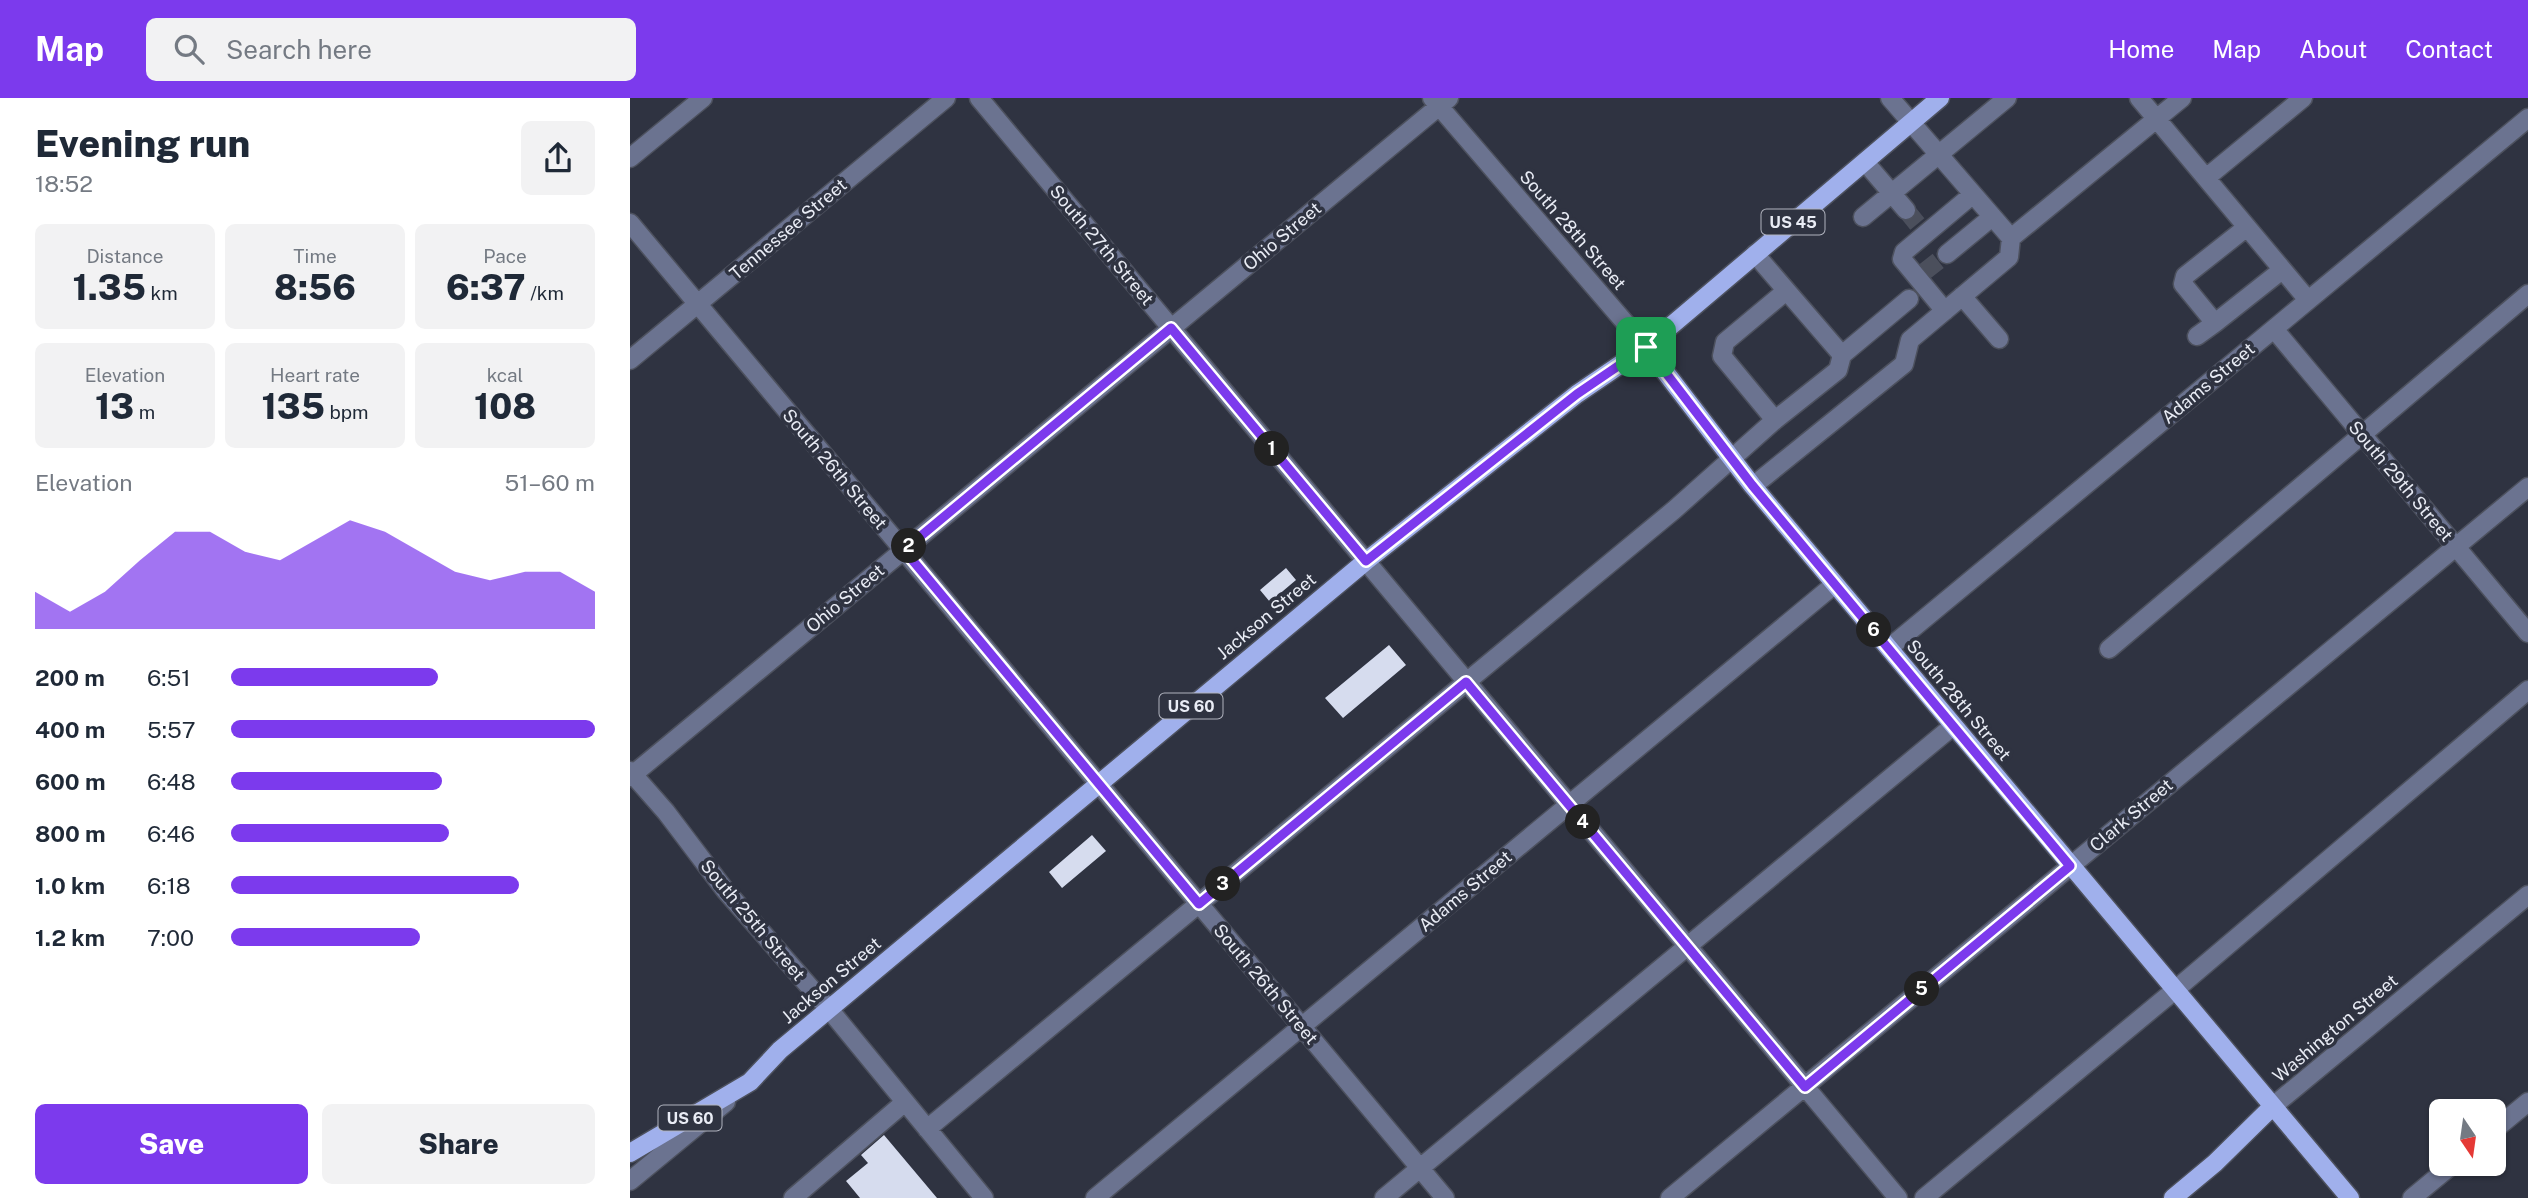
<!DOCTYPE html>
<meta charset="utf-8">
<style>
body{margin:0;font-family:"Public Sans",sans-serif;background:#f2f2f3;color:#1f2937;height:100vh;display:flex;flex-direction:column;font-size:26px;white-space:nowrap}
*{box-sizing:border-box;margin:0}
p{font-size:23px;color:#747a83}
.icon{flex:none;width:38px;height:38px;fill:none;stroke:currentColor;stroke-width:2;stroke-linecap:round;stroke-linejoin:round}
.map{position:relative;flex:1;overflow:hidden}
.details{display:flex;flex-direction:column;background:#fff;width:630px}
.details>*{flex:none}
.needle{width:46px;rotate:167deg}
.controls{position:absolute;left:1799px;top:1001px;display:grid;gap:14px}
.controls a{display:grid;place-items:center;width:77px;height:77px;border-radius:10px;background:#fff;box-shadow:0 2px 5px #0004;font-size:35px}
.pin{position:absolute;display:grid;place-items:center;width:60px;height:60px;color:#fff;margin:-30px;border-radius:14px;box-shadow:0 4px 10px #0006}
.km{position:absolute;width:35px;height:35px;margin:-18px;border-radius:50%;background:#222;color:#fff;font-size:19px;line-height:35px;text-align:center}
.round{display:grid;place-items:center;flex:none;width:74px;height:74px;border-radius:10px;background:#f2f2f3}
.headline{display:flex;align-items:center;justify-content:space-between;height:119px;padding:0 35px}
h1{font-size:38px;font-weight:800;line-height:52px}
.stats{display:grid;grid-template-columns:repeat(3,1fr);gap:10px;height:119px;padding:7px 35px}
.stats div{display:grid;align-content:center;border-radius:10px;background:#f2f2f3;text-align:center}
.stats b{font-size:35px;font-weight:800}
.stats small{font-size:19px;font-weight:400}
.stats p{font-size:19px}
.chart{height:196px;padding:14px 35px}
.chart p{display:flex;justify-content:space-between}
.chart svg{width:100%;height:126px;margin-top:7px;fill:#7c3aed;opacity:.7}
.primary-button{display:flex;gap:14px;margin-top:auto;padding:14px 35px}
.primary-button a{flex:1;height:80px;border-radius:10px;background:#7c3aed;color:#fff;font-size:28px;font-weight:800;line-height:80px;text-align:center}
.primary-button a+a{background:#f2f2f3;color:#1f2937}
ul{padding:0 35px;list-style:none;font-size:23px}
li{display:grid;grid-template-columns:112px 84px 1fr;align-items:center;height:52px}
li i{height:18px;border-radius:9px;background:#7c3aed}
header{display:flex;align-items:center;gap:42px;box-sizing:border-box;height:98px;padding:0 35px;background:#7c3aed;color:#fff}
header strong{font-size:33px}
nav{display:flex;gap:38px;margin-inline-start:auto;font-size:24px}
.search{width:490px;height:63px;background:#f2f2f3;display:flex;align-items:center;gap:18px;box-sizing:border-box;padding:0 24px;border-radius:10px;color:#747a83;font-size:26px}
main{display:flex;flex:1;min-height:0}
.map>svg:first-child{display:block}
</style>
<header>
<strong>Map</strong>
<div class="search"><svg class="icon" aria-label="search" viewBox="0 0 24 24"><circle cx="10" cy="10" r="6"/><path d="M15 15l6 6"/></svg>Search here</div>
<nav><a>Home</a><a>Map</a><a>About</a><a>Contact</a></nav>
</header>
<main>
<section class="details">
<div class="headline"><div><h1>Evening run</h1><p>18:52</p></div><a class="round"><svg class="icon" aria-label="share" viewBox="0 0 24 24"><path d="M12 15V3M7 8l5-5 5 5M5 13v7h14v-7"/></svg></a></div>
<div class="stats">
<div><p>Distance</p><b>1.35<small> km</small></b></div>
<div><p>Time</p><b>8:56</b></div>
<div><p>Pace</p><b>6:37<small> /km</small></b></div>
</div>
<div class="stats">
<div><p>Elevation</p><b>13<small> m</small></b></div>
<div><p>Heart rate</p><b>135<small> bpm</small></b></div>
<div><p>kcal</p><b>108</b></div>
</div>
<div class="chart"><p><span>Elevation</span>51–60 m</p>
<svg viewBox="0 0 160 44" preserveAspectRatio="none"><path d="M0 44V31L10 38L20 31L30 20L40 10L50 10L60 17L70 20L80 13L90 6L100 10L110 17L120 24L130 27L140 24L150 24L160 31V44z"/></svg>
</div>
<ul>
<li><b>200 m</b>6:51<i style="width:57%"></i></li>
<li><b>400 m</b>5:57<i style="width:100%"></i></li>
<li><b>600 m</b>6:48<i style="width:58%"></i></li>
<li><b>800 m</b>6:46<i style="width:60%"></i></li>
<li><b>1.0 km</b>6:18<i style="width:79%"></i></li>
<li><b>1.2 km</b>7:00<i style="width:52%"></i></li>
</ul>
<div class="primary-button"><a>Save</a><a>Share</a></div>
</section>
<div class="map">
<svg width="1898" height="1100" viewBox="0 0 1898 1100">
<rect width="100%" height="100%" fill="#2f3341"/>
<path fill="#d6dcee" d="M656,470L666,482L640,504L630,492Z
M759,547L776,567L713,620L695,600Z
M462,737L476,753L432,790L419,774Z
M254,1037L307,1100H230L216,1083L238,1065L231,1057Z"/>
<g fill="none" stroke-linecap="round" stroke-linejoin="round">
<path stroke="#4b4f5c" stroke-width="18" stroke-dasharray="18 9" stroke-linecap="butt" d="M1276,112L1289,128
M1294,174L1317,156"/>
<g stroke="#4d515e" stroke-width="21">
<path id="minor" d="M349,0L1268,1100
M802,0L1016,249
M1260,0L1381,140L1552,0
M1509,0L1678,202
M0,60L73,0
M1235,64L1276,112
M1576,80L1673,0
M1233,119L1377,0
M0,125L815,1100
M1617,129L1555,178L1553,186L1585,225L1652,172
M1125,156L1212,257
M1317,156L1362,119
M1332,198L1369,241
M1315,213L1272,161L1274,154L1342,97
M1644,231L1898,535
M1567,238L1585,225
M0,262L316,0
M1145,322L1092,258L1095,244L1156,193
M1123,388L1274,266L1280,242L1379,159L1381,140
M1259,550L1898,20
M1479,551L1898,196
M0,673L36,714L95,792L199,911L354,1100
M0,679L819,0
M1642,1009L1898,797
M297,1031L1044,412L1145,322L1208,272L1212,257L1279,201
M1864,1032L1898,1004
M0,1083L96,1004
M163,1100L275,1004
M465,1100L1205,486
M754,1100L1323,628
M1040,1100L1898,389
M1294,1100L1545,892L1898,592
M1782,1100L1823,1066"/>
</g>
<g stroke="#4d515e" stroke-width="21">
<path id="major" d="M1016,249L1122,387L1720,1100
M0,1055L120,984L150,952L736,463L947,296L1016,249L1310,0
M1543,1100L1585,1065L1642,1009"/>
</g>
<use href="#minor" stroke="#6b7390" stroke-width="18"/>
<use href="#major" stroke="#a0b0ec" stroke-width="18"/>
</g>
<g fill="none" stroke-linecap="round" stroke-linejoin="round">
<g stroke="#fff" stroke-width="14">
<path id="route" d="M541,230L736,463L947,296L1016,249L1122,387L1440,768L1175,989L836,584L569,806L274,452Z"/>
</g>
<use href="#route" stroke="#7c3aed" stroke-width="9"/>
</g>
<g text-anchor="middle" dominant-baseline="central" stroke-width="7" stroke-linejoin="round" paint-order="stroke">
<g fill="#2f3341" stroke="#b1b4bf" stroke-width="2">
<rect x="1131.5" y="111.5" width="63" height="25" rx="5"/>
<rect x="529.5" y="595.5" width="63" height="25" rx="5"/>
<rect x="28.5" y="1007.5" width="63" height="25" rx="5"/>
</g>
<g font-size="16" font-weight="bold" fill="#e9ecf5">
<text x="1163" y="124">US 45</text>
<text x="561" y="608">US 60</text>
<text x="60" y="1020">US 60</text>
</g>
<g font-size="18" fill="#e9ecf5" stroke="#2f3341">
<text transform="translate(158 131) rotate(-40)">Tennessee Street</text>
<text transform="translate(943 132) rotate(49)">South 28th Street</text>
<text transform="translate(652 138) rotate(-40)">Ohio Street</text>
<text transform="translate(472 147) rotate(50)">South 27th Street</text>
<text transform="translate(1578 285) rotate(-40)">Adams Street</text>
<text transform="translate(205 371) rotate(50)">South 26th Street</text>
<text transform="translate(1771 383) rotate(50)">South 29th Street</text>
<text transform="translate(215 500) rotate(-40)">Ohio Street</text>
<text transform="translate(636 518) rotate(-40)">Jackson Street</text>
<text transform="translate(1329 602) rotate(50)">South 28th Street</text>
<text transform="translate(1501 717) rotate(-40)">Clark Street</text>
<text transform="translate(835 793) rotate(-40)">Adams Street</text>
<text transform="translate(123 822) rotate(50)">South 25th Street</text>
<text transform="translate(201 882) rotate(-40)">Jackson Street</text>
<text transform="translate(636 886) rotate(50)">South 26th Street</text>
<text transform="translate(1705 930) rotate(-40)">Washington Street</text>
</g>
</g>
</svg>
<div class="controls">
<a><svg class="needle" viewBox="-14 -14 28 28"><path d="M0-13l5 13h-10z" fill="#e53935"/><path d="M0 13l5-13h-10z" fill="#747a83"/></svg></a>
</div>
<div class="pin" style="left:1016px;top:249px;background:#1e9e55"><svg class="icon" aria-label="arrive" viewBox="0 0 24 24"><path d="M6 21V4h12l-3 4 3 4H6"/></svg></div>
<b class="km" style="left:642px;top:351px">1</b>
<b class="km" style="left:279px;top:448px">2</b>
<b class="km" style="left:593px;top:786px">3</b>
<b class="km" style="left:953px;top:724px">4</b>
<b class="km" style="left:1292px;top:891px">5</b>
<b class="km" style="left:1244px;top:532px">6</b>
</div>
</main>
